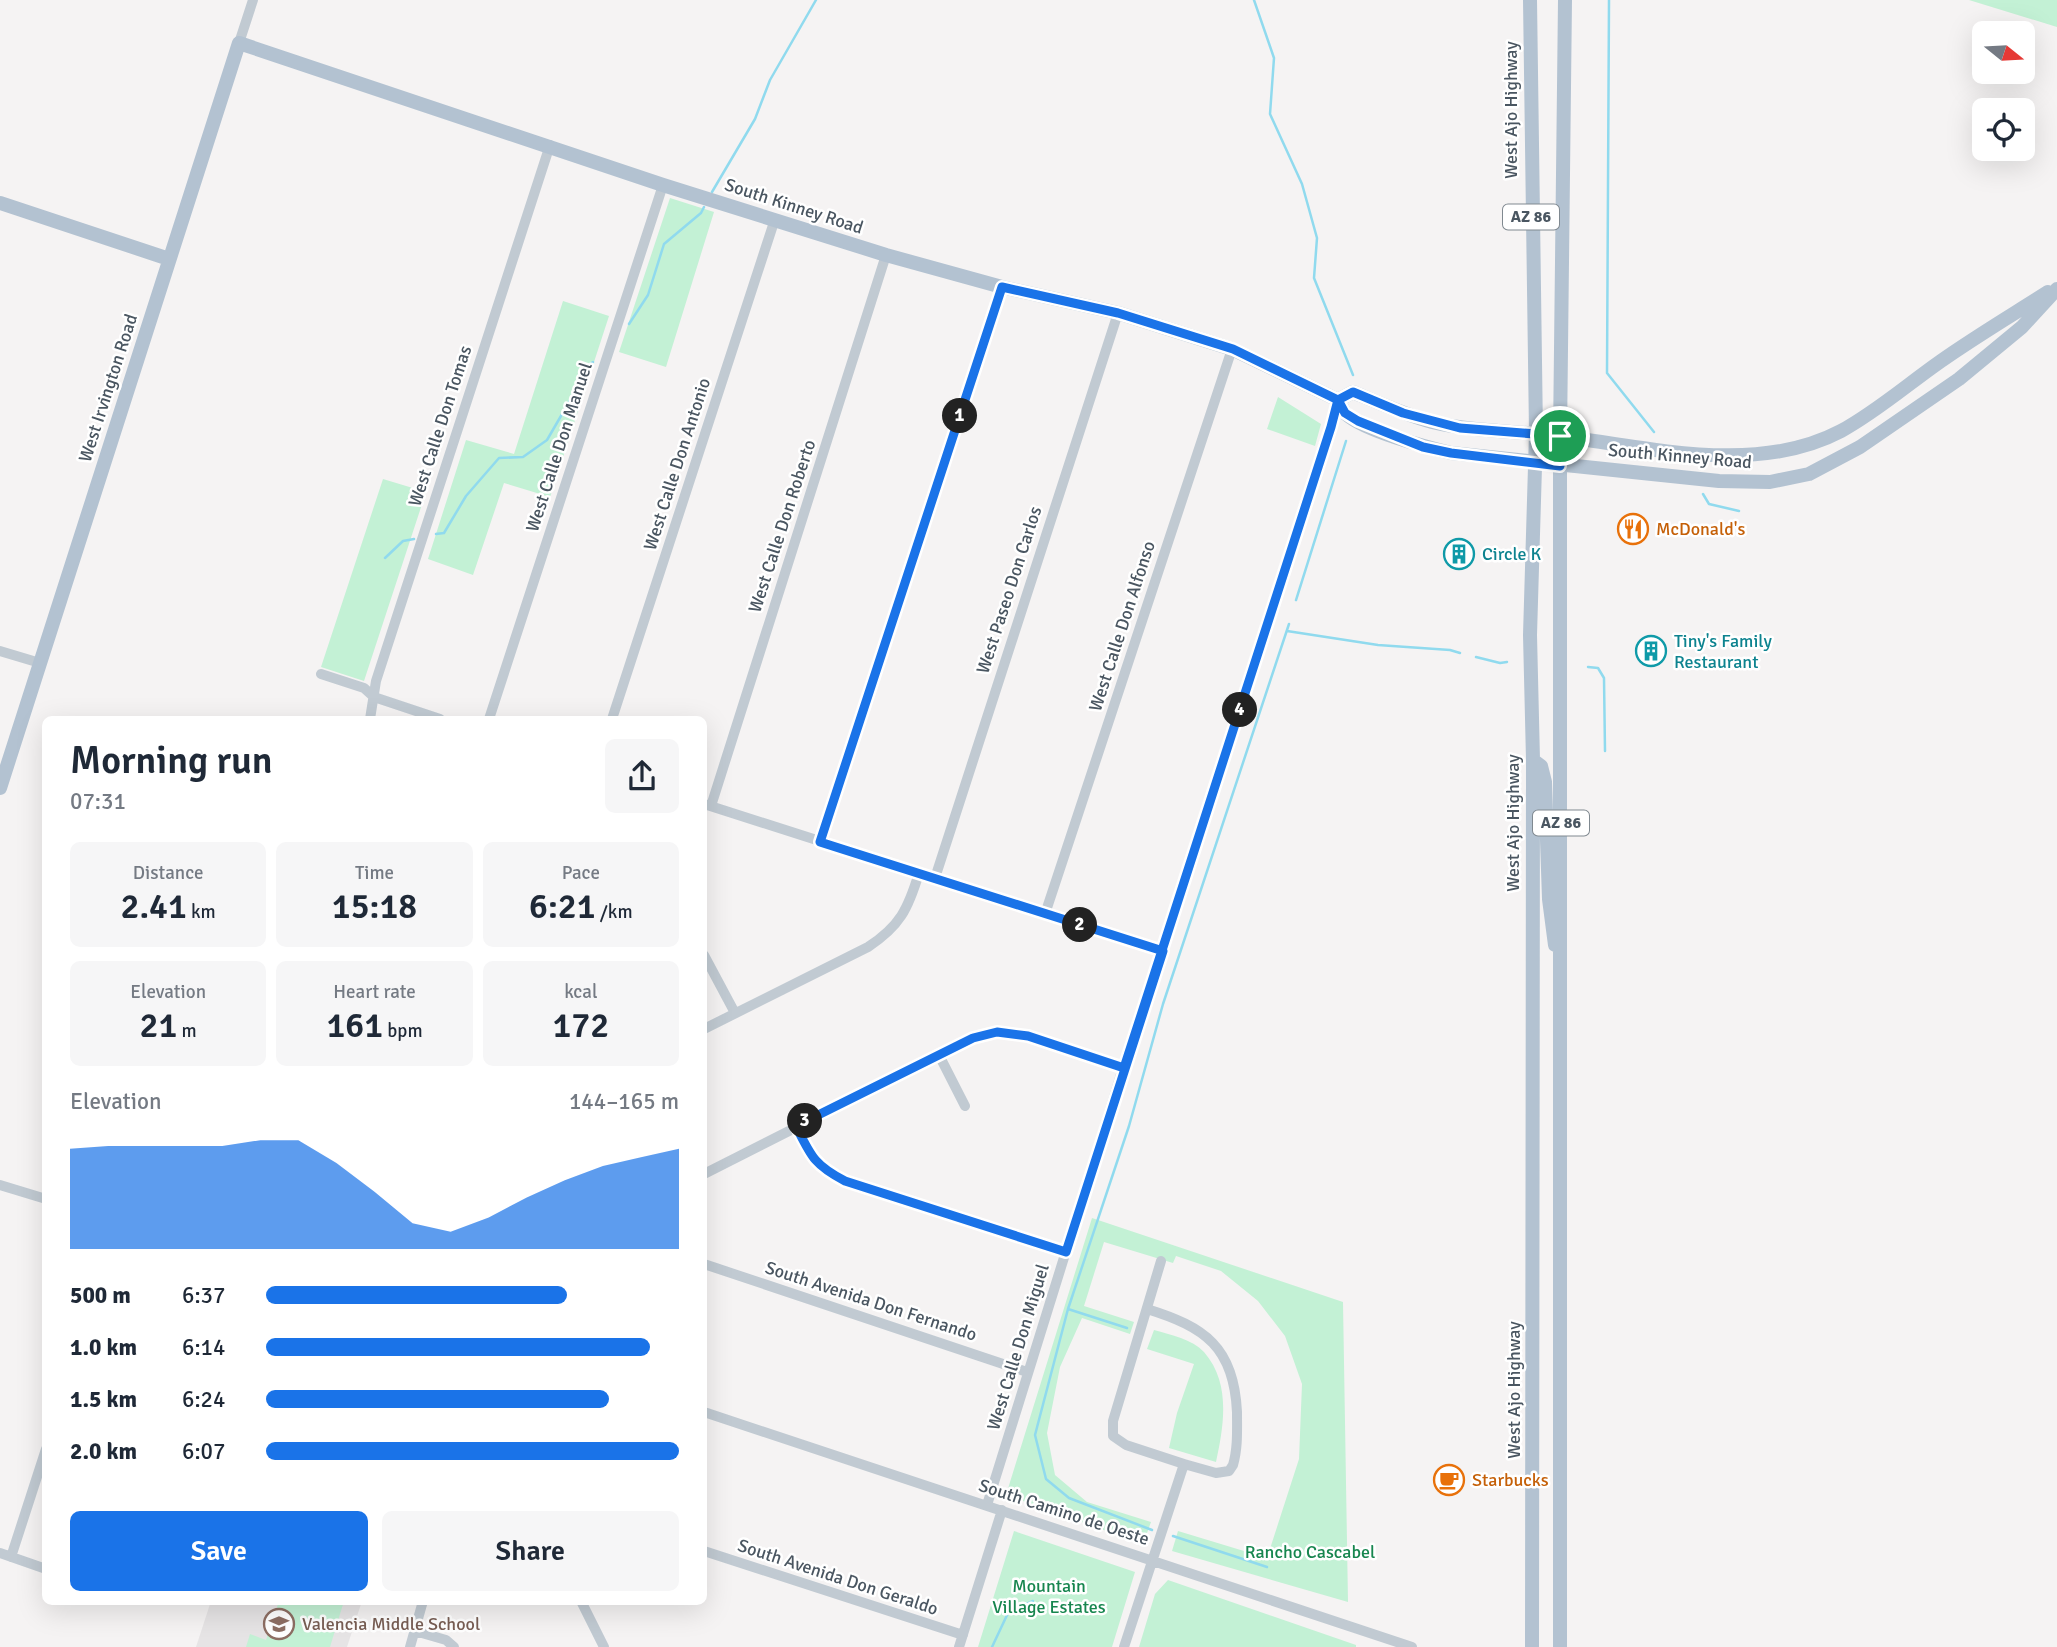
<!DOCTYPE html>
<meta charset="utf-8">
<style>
body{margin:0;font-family:Signika,sans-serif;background:#f6f6f7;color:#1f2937;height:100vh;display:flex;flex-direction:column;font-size:26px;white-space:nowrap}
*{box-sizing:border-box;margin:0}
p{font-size:23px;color:#747a83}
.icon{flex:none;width:38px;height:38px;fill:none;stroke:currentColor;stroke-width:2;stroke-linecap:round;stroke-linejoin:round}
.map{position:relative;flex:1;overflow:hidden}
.side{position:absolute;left:42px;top:716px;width:665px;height:889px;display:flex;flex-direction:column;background:#fff;border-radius:10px;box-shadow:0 7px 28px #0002}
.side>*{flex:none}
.needle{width:46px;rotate:108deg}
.fabs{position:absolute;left:1972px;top:21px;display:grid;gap:14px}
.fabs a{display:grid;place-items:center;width:63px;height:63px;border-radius:10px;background:#fff;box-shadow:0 7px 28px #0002;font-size:35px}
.pin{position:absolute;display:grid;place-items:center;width:60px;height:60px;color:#fff;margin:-30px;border:4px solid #fff;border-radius:50%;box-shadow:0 2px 7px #0007}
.km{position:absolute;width:35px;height:35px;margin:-18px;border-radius:50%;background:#222;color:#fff;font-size:19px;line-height:35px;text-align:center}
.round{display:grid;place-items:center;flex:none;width:74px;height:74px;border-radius:10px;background:#f6f6f7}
.headline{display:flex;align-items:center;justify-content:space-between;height:119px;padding:0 28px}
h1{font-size:38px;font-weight:600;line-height:52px}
.metrics{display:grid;grid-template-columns:repeat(3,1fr);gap:10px;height:119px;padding:7px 28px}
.metrics div{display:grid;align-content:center;border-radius:10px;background:#f6f6f7;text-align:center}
.metrics b{font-size:35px;font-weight:600}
.metrics small{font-size:19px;font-weight:400}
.metrics p{font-size:19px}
.chart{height:196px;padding:14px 28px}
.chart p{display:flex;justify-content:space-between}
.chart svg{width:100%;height:126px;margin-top:7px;fill:#1a73e8;opacity:.7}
.button{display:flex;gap:14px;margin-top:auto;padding:14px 28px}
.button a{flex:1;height:80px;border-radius:10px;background:#1a73e8;color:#fff;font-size:28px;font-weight:600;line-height:80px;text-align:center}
.button a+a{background:#f6f6f7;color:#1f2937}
ul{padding:0 28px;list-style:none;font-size:23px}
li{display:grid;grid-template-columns:112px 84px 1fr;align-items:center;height:52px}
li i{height:18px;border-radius:9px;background:#1a73e8}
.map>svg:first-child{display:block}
</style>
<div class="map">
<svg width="2057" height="1647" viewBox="0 0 2057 1647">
<rect width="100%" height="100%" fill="#f5f3f3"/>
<path fill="#e6e4e5" d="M211,1601H362L347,1647H196Z"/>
<path fill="#c3f1d5" d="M1969,0H2057V27Z
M670,198L714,212L666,367L619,352Z
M563,301L609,316L550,497L504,483L473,575L428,559L466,440L514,454Z
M1278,397L1321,424L1315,446L1267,429Z
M383,479L426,492L364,681L321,667Z
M1092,1218L1343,1302L1348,1602L1172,1551L1178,1531L1267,1558L1299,1459L1302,1384L1285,1336L1258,1301L1221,1271L1176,1256L1173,1263L1104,1242L1084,1306L1134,1322L1130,1334L1082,1318L1060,1367L1047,1433L1055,1475L1087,1502L1151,1522L1143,1544L1006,1495Z
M1154,1330C1171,1335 1192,1339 1204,1352C1231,1383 1224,1425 1216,1462L1169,1448L1177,1413L1194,1364L1147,1349Z
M1014,1531L1135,1572L1112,1647H978Z
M1168,1580L1356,1645V1647H1139L1155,1594Z
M279,1601H344L330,1647H246L250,1634L266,1640Z"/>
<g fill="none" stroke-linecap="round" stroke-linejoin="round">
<path stroke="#90daee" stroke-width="2.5" d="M1254,0L1274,58L1270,114L1302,184L1317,238L1314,278L1353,375
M1609,0L1607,373L1654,432
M712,192L755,119L770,80L816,0
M629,324L648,295L664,244L701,213L704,207
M1703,494L1709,504L1739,511
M436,534L444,533L466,496L499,458L523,457L547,440L572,397L581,372L593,362
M385,558L403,541L414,539
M1296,600L1346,441
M1287,631L1378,645L1450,650L1460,653
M1476,657L1500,663L1507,662
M1588,667L1598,668L1604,678L1605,751
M1068,1309L1127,1328
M1152,1530L1069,1498L1046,1479L1035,1435L1068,1309L1129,1126L1163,1004L1289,624
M1173,1536L1267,1567
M992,1647L1008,1613L1033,1601"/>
<path stroke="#c1cad2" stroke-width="10" d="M239,43L253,0
M0,651L40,663
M321,674L364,688L374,697L440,719
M370,719L376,681L550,145
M489,719L663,185
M612,719L775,219
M704,804L1163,951
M711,806L886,255
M820,842L1002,287
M935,878L1118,313
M1045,914L1232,349
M704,955L735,1013
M704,1029L868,947C900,926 908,909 919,873
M939,1055L965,1106
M796,1126C811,1156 814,1165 845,1181L1066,1252
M704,1174L973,1038L997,1033L1028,1036L1123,1068
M0,1185L46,1199
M704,1264L1027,1372
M1147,1309C1205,1327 1234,1347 1237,1412C1237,1430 1238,1448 1233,1465L1229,1471L1216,1473L1184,1464
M704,1412L1412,1647
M987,1505L1123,1068L1338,400
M704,1551L963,1635
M0,1553L46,1569
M11,1557L46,1449
M581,1601L604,1647
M415,1631L446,1640L454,1647
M410,1647L423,1601
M959,1647L1002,1510
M1124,1647L1184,1464L1126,1445L1113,1436V1421L1161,1261"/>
<path stroke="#b3c2d1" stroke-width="14" d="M1530,0L1536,433L1530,635L1533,760L1532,1647
M0,203L169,259
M1338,400L1353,392C1379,403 1405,415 1432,422C1474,432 1517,431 1559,436C1648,447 1756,476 1841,431C1876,412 1908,384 1941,361C1975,337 2012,315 2048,292
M1533,760L1541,766L1545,782L1549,899L1555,945
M0,788L239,43L663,185L886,255L1002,287L1118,313L1232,349L1338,400C1341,404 1343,411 1346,414C1365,431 1426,447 1451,453L1719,481L1770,482L1809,474L1860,447L1959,379L2022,327L2057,289
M1560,1647V436L1565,0"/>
</g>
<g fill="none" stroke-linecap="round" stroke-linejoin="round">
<g stroke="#fff" stroke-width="14">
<path id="route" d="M1560,436L1460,428L1403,413L1353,392L1338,400L1233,349L1118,313L1002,287L820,842L1163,951L1066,1252L845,1181C814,1165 811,1156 796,1126L973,1038L997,1032L1028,1036L1124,1068L1331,427L1338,400L1345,413L1358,421L1423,447L1451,453L1560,466V436"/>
</g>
<use href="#route" stroke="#1a73e8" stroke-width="9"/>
</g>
<defs>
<g id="restaurant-ring" transform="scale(1.575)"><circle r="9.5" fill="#fff" stroke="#e8710a" stroke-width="1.5"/><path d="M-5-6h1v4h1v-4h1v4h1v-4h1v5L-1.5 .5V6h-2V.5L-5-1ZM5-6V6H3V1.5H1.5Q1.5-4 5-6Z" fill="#e8710a"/></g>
<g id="building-ring" transform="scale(1.575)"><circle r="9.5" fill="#fff" stroke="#0f9aa8" stroke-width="1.5"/><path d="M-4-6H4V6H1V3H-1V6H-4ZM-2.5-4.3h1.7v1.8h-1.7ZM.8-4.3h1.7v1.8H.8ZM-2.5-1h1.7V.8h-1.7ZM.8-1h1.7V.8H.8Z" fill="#0f9aa8"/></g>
<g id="cafe-ring" transform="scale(1.575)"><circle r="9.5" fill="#fff" stroke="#e8710a" stroke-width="1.5"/><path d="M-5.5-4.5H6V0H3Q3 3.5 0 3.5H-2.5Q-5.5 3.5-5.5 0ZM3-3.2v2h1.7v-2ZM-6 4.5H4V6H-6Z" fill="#e8710a"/></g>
<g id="school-ring" transform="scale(1.575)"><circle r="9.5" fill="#fff" stroke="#8d6e63" stroke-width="1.5"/><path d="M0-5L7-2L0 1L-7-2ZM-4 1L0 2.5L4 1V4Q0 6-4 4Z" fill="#8d6e63"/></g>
</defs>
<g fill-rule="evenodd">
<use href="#restaurant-ring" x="1633" y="529"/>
<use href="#building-ring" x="1459" y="554"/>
<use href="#building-ring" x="1651" y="651"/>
<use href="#cafe-ring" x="1449" y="1480"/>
<use href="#school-ring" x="279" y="1624"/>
</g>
<g text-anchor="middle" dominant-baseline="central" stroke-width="5" stroke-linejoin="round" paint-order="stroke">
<g fill="#fff" stroke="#808990" stroke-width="2">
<rect x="1503" y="204.5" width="56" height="25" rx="5"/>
<rect x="1533" y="810.5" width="56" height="25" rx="5"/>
</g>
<g font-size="16" font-weight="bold" fill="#4a5661">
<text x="1531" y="217">AZ 86</text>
<text x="1561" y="823">AZ 86</text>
</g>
<g font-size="18" fill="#4a5661" stroke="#fff">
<text transform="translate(1511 110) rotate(-90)">West Ajo Highway</text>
<text transform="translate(794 206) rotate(18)">South Kinney Road</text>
<text transform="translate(108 388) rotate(-72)">West Irvington Road</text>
<text transform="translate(440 426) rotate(-72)">West Calle Don Tomas</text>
<text transform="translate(559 447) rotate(-72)">West Calle Don Manuel</text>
<text transform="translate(1680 456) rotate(5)">South Kinney Road</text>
<text transform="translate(677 464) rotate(-72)">West Calle Don Antonio</text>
<text transform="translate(782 526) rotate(-72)">West Calle Don Roberto</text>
<text transform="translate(1009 590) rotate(-72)">West Paseo Don Carlos</text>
<text transform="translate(1122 626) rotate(-72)">West Calle Don Alfonso</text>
<text transform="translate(1513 823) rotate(-90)">West Ajo Highway</text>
<text transform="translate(871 1301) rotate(18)">South Avenida Don Fernando</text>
<text transform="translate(1018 1347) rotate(-73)">West Calle Don Miguel</text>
<text transform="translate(1514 1390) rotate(-90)">West Ajo Highway</text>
<text transform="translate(1064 1512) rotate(18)">South Camino de Oeste</text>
<text transform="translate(838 1577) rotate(18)">South Avenida Don Geraldo</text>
</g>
<g font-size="18" fill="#c56008" stroke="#fff" text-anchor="start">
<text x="1656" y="529">McDonald's</text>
<text x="1472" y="1480">Starbucks</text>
</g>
<g font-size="18" fill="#0d838f" stroke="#fff" text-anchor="start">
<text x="1482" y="554">Circle K</text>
<text x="1674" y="641">Tiny's Family<tspan x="1674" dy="21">Restaurant</tspan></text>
</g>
<g font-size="18" fill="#17864f" stroke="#fff">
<text x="1310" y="1552">Rancho Cascabel</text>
<text x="1049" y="1586">Mountain<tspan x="1049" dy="21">Village Estates</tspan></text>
</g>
<g font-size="18" fill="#785e54" stroke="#fff" text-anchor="start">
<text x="302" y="1624">Valencia Middle School</text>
</g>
</g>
</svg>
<div class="fabs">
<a><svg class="needle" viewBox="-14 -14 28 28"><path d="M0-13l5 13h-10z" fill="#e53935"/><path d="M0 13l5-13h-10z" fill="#747a83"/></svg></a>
<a><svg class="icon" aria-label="locate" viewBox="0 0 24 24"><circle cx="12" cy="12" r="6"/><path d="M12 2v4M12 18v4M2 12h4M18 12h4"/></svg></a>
</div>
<div class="pin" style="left:1560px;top:436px;background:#1e9e55"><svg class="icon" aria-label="arrive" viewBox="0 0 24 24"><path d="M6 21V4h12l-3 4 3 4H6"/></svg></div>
<b class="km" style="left:960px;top:416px">1</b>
<b class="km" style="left:1080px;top:925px">2</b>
<b class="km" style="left:805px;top:1121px">3</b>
<b class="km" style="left:1240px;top:710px">4</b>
<section class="side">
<div class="headline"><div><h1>Morning run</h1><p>07:31</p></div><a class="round"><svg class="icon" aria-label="share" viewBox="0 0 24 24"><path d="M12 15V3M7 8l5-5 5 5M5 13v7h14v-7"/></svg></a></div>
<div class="metrics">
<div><p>Distance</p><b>2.41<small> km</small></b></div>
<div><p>Time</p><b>15:18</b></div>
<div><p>Pace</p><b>6:21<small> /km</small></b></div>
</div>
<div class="metrics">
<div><p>Elevation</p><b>21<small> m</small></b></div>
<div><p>Heart rate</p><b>161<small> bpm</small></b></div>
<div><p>kcal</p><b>172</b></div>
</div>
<div class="chart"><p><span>Elevation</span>144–165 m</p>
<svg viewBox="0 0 160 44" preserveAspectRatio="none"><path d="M0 44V9L10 8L20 8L30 8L40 8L50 6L60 6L70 14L80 24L90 35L100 38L110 33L120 26L130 20L140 15L150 12L160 9V44z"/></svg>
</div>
<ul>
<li><b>500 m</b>6:37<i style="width:73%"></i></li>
<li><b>1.0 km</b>6:14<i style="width:93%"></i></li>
<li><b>1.5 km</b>6:24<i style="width:83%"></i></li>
<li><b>2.0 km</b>6:07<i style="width:100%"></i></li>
</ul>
<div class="button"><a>Save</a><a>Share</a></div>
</section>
</div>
